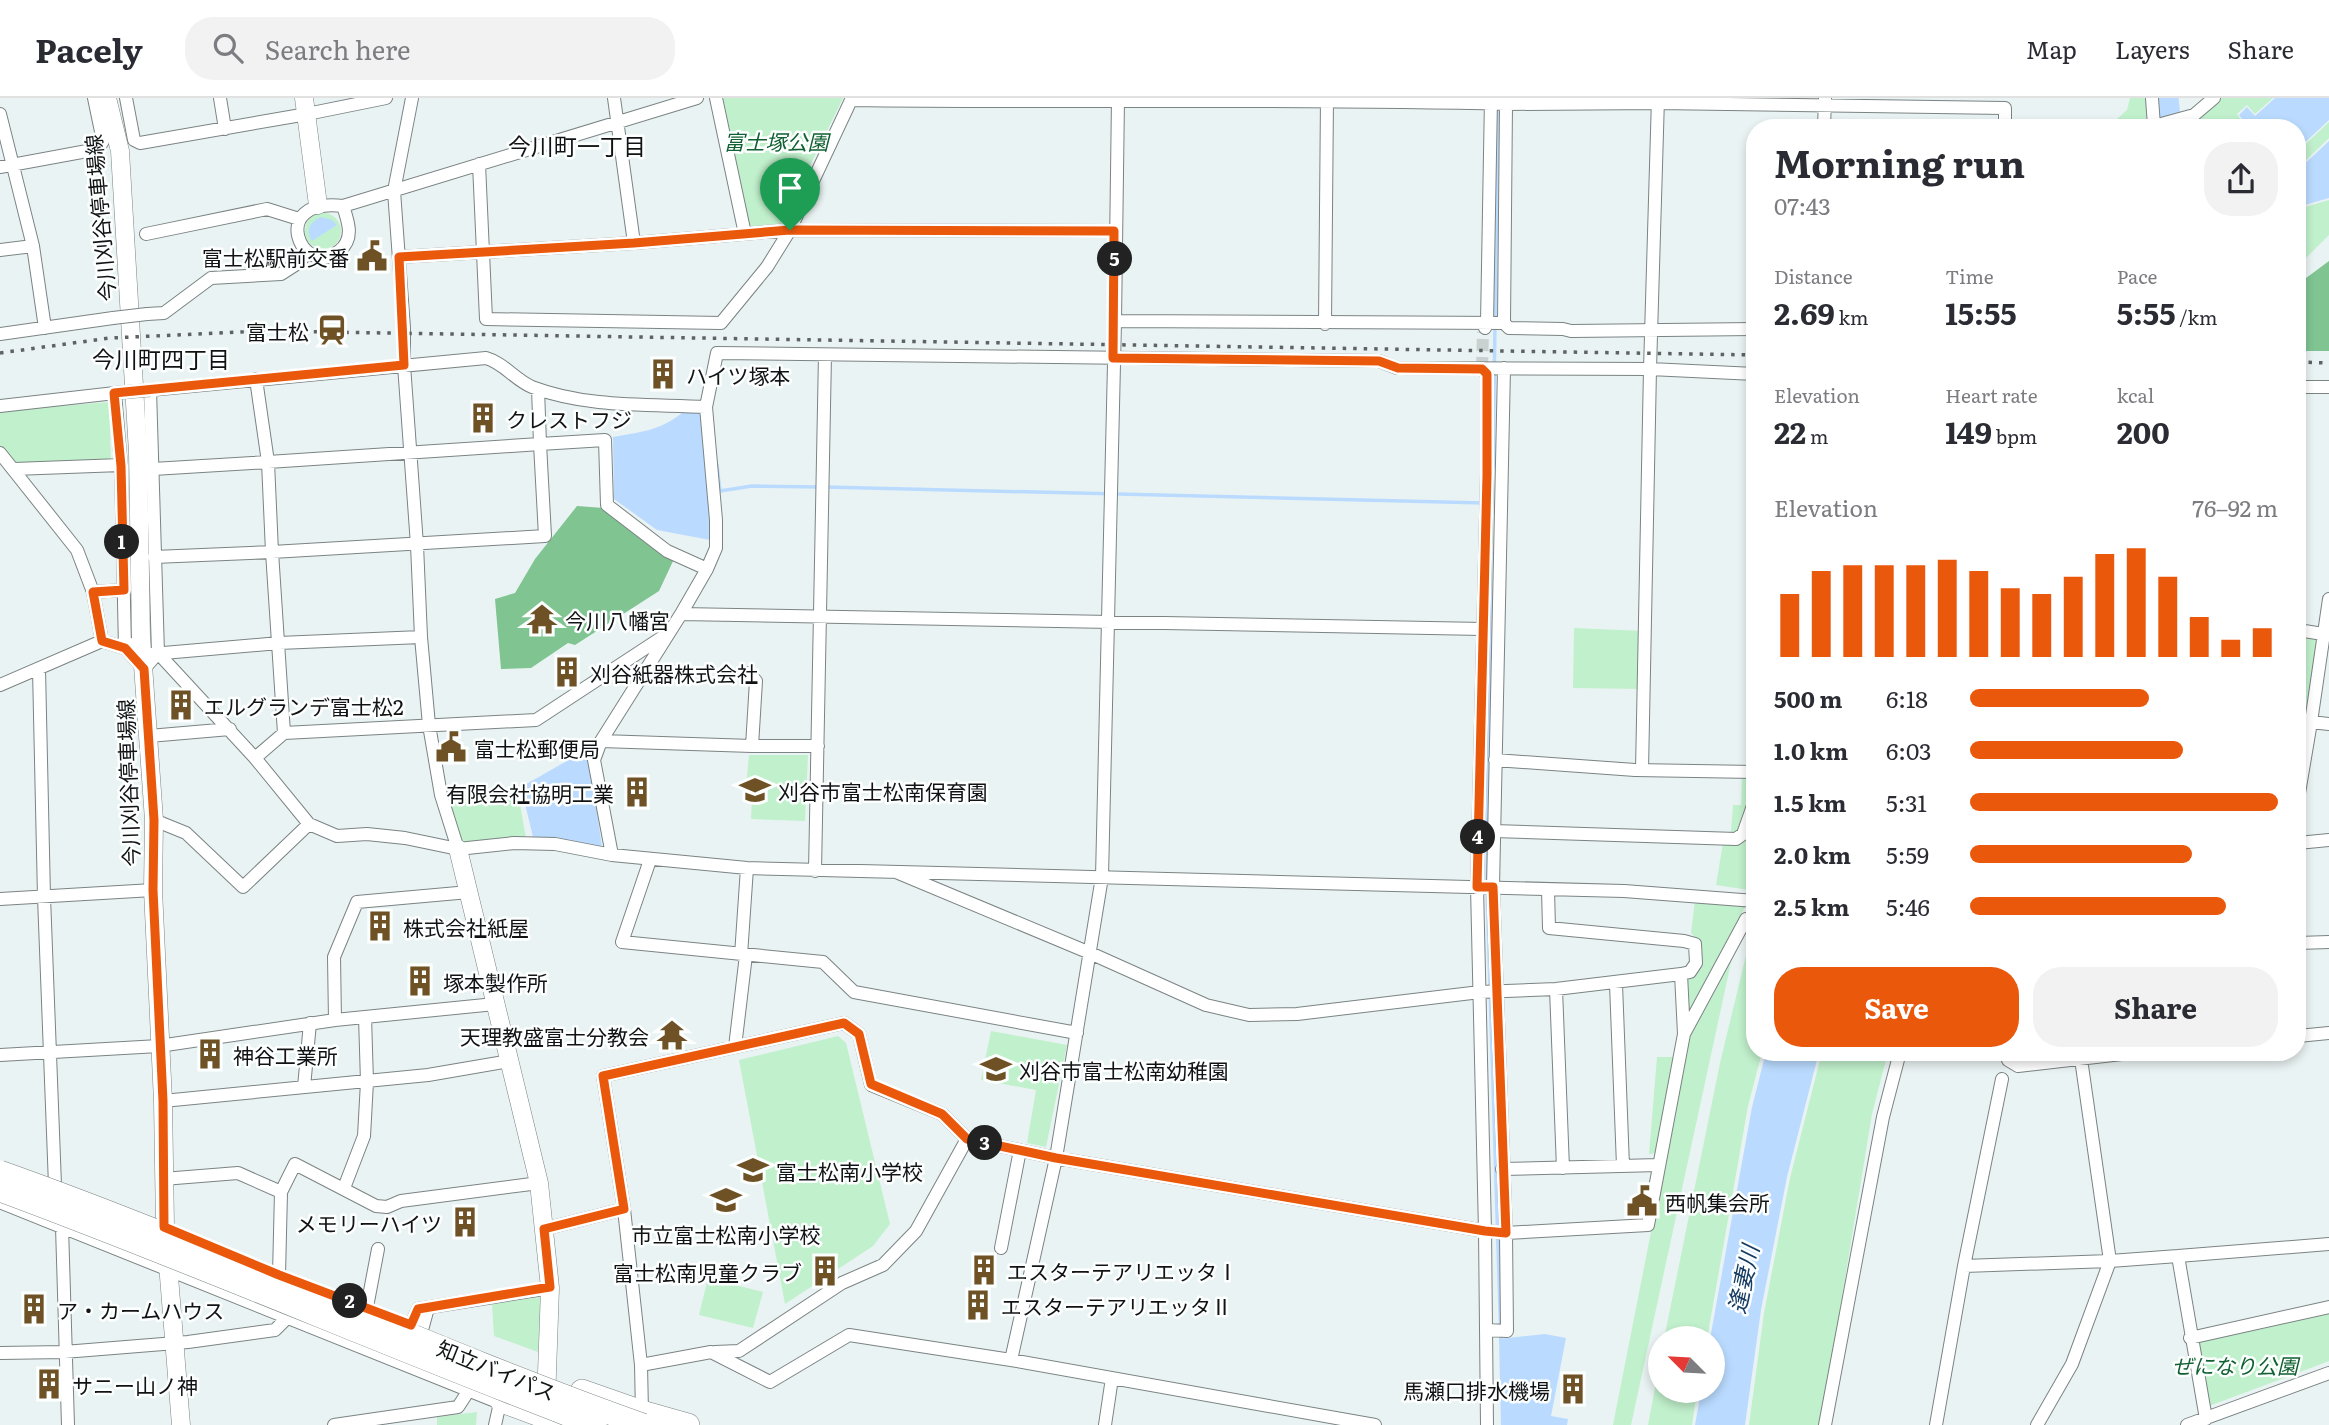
<!DOCTYPE html>
<meta charset="utf-8">
<style>
body{margin:0;font-family:Literata,"Noto Sans JP",serif;background:#f2f2f3;color:#2b2b33;height:100vh;display:flex;flex-direction:column;font-size:26px;white-space:nowrap}
*{box-sizing:border-box;margin:0}
p{font-size:23px;color:#7c7c81}
.icon{flex:none;width:38px;height:38px;fill:none;stroke:currentColor;stroke-width:2;stroke-linecap:round;stroke-linejoin:round}
.map{position:relative;flex:1;overflow:hidden}
.drawer{position:absolute;left:1746px;top:21px;width:560px;height:942px;display:flex;flex-direction:column;background:#fff;border-radius:28px;box-shadow:0 4px 10px #0003}
.drawer>*{flex:none}
.needle{width:46px;rotate:294deg}
.controls{position:absolute;left:1648px;top:1228px;display:grid;gap:14px}
.controls a{display:grid;place-items:center;width:77px;height:77px;border-radius:50%;background:#fff;box-shadow:0 4px 10px #0003;font-size:35px}
.pin{position:absolute;display:grid;place-items:center;width:60px;height:60px;color:#fff;margin:-72px -30px;border-radius:50% 50% 50% 0;rotate:-45deg;box-shadow:0 0 7px #0007}
.pin .icon{rotate:45deg}
.km{position:absolute;width:35px;height:35px;margin:-18px;border-radius:50%;background:#222;color:#fff;font-size:19px;line-height:35px;text-align:center}
.round{display:grid;place-items:center;flex:none;width:74px;height:74px;border-radius:28px;background:#f2f2f3}
.overview{display:flex;align-items:center;justify-content:space-between;height:119px;padding:0 28px}
h1{font-size:38px;font-weight:700;line-height:52px}
.metrics{display:grid;grid-template-columns:repeat(3,1fr);gap:10px;height:119px;padding:7px 28px}
.metrics div{display:grid;align-content:center}
.metrics b{font-size:30px;font-weight:700}
.metrics small{font-size:19px;font-weight:400}
.metrics p{font-size:19px}
.chart{height:196px;padding:14px 28px}
.chart p{display:flex;justify-content:space-between}
.chart svg{width:100%;height:126px;margin-top:7px;stroke:#ea580c;stroke-width:6}
.button{display:flex;gap:14px;margin-top:auto;padding:14px 28px}
.button a{flex:1;height:80px;border-radius:28px;background:#ea580c;color:#fff;font-size:28px;font-weight:700;line-height:80px;text-align:center}
.button a+a{background:#f2f2f3;color:#2b2b33}
ul{padding:0 28px;list-style:none;font-size:23px}
li{display:grid;grid-template-columns:112px 84px 1fr;align-items:center;height:52px}
li i{height:18px;border-radius:9px;background:#ea580c}
header{display:flex;align-items:center;gap:42px;box-sizing:border-box;height:98px;padding:0 35px;background:#fff;border-bottom:2px solid #e1e1e2}
header strong{font-size:33px}
nav{display:flex;gap:38px;margin-inline-start:auto;font-size:24px}
.search{width:490px;height:63px;background:#f2f2f3;display:flex;align-items:center;gap:18px;box-sizing:border-box;padding:0 24px;border-radius:28px;color:#7c7c81;font-size:26px}
.map>svg:first-child{display:block}
</style>
<header>
<strong>Pacely</strong>
<div class="search"><svg class="icon" aria-label="search" viewBox="0 0 24 24"><circle cx="10" cy="10" r="6"/><path d="M15 15l6 6"/></svg>Search here</div>
<nav><a>Map</a><a>Layers</a><a>Share</a></nav>
</header>
<div class="map">
<svg width="2329" height="1327" viewBox="0 0 2329 1327">
<rect width="100%" height="100%" fill="#eaf3f3"/>
<path fill="#c1f0cc" d="M723,0H843L781,127L749,130Z
M2130,0H2147L2148,15L2142,30H2107L2127,12Z
M2220,0H2273L2255,16L2247,7L2237,16L2245,27L2242,30H2181L2197,21Z
M2329,24V40L2298,70V53Z
M2329,102V137L2298,168V111Z
M305 133a18 18 0 1 1 36 0a18 18 0 1 1-36 0Z
M109,304L111,364L16,367L0,348V313Z
M1574,530L1644,533L1642,591L1573,590Z
M2298,532L2319,535L2302,635L2298,634Z
M749,657H808L805,723L751,721L752,699H745Z
M1742,678H1755V692L1740,735L1731,734L1733,707H1741Z
M517,690L526,740L460,747L449,701Z
M1755,714V786L1749,792L1716,787L1723,745L1737,746Z
M1695,802L1747,805L1692,913H1687V883L1700,869L1699,843L1691,835Z
M1755,820V954H1762L1748,1008L1707,1241H1664L1720,965Z
M1733,855L1631,1327H1613L1690,936Z
M991,933L1067,947L1046,1049L1027,1045L1036,992L981,982Z
M838,938L846,945L890,1126L873,1148L785,1206L739,962Z
M1822,954H1888L1872,1016L1821,1327H1749L1764,1215L1790,1080Z
M1657,959H1676L1657,1055L1649,1056Z
M708,1180L763,1194L753,1230L699,1217Z
M541,1199L538,1254L494,1238L492,1206Z
M2329,1213V1263L2209,1308L2194,1244Z
M1661,1258V1293H1697L1692,1327H1648Z
M477,1314L476,1327H437V1319Z"/>
<path fill="#7fc491" d="M2329,163V253H2298V186Z
M577,408L604,410L674,461L659,493L575,547L568,545L531,570L501,571L495,501L515,495L535,461Z"/>
<path fill="#badbff" d="M2275,0H2329V22L2298,51V30H2244L2247,27L2239,17L2247,9L2255,18Z
M2329,43V100L2298,109V72Z
M321,119L332,122L337,127L312,143C305,132 310,124 321,119Z
M687,311L698,313L702,318L713,422L710,442L657,432L614,401L613,339C645,333 661,333 687,311Z
M588,651L602,749L574,743L533,739L521,689Z
M1766,954H1819L1787,1079L1761,1212L1745,1327H1695L1701,1293H1713V1241H1710L1752,1009Z
M1545,1236L1566,1240L1551,1318L1568,1321L1567,1327H1501L1499,1241Z"/>
<g fill="none" stroke-linecap="round" stroke-linejoin="round">
<path stroke="#badbff" stroke-width="3.5" d="M717,367L720,393L752,388L819,389
M1493,369L1498,11
M826,389L1484,405
M1487,786L1491,454
M1487,793L1501,1244"/>
<path stroke="#badbff" stroke-width="23" d="M2167,0L2170,30"/>
<path stroke="#c9d1d1" stroke-width="12" stroke-dasharray="12 6" stroke-linecap="butt" d="M1482,271L1483,234"/>
<g stroke="#7b8383" stroke-width="14">
<path id="street" d="M126,0L134,42L140,45L307,16L386,0
M220,0L225,31
M412,0L394,93L404,230V267L417,447L421,539L429,627L441,697L458,751
M614,0L634,145
M716,0L745,136
M2152,0L2154,28L2194,17L2214,0
M852,2C1070,5 1288,0 1506,6L1505,0
M0,16L33,148L0,152
M1824,30L1825,0
M479,66L486,221L721,225L767,169L790,132L852,0
M0,69L98,51L103,43L94,0
M343,108C348,123 355,141 339,153C302,183 266,99 343,108L697,0
M146,136L267,111L299,121
M33,148L45,230
M399,159L634,145L790,132L1114,133
M147,216L164,215L211,180L281,176L295,167L308,155
M1115,223L1504,225L1509,230L1563,231L1571,233L1755,231
M1504,225L1506,6L1658,5L2005,10V30
M1325,226L1327,0
M1485,230L1487,225L1491,0
M0,236L113,220
M1482,271L1487,276V377L1477,789L1485,1133L1487,1327
M2298,289H2329
M538,291L540,346L605,342L607,407L667,453L707,471
M0,308L115,295L121,367L125,550L144,571L158,555L150,292L486,260C504,265 515,282 532,289C587,310 649,306 706,309
M0,355L77,452L93,494L102,543
M14,371L121,367
M153,371L268,364L256,281
M154,459L272,454L268,364L540,346L545,438L272,454L284,635L536,622L664,538
M93,494L124,492
M681,516L1483,531
M2298,532L2323,536
M158,555L255,660L309,726L337,738L367,736L405,740L458,751L514,745L555,746L612,757L747,770L1624,793L1755,803
M152,556L279,545L421,539
M39,571L44,799L55,1087
M741,575H749L756,583L752,648
M0,587L102,543L125,550L132,546
M2311,624L2329,501
M149,638L230,631
M601,643L594,662L612,757
M818,648H752L601,643L681,516L707,471L716,450V422L706,309L717,255L1379,263L1397,270L1650,271L1658,0
M255,660L284,635
M1495,662L1635,672L1755,674
M1642,672L1650,271L1755,276
M2298,701L2311,624L2329,626
M154,722L186,735L243,789L309,726
M1493,733L1736,741L1743,736L1755,702
M2298,745L2329,742
M650,762L622,844L823,864L854,894L1077,935
M815,773L825,257
M1548,792L1549,830L1684,843L1695,846L1696,865L1690,874L1681,876
M0,801L153,792
M2298,845L2329,844
M741,857L747,770
M1616,886L1623,1068
M1556,891L1563,1070
M335,922L334,859L357,804L469,794
M1684,936L1746,821
M2298,938L2329,935
M735,949L746,857
M2005,954L2008,962L2018,968L2139,954
M2080,954L2110,1163L2178,1158L2206,1321
M0,957L159,948L335,922L495,906
M304,989L310,925
M163,1003L428,977L510,963
M1502,1071L1659,1067
M163,1081L238,1075L281,1094L295,1066L376,1108L387,1109L401,1103L539,1085
M344,1090L364,1038L367,984L365,919
M2,1105L500,1305L495,1327
M62,1129L68,1327
M544,1131L624,1111
M1001,1150L1020,1052
M2178,1158L2329,1146
M1964,1168L2002,981
M279,1177L281,1094
M367,1209L378,1151
M411,1227L418,1211L550,1190
M422,1232L428,1210L436,1208
M1487,1232L1507,1233L1506,1135L1493,789L1504,270
M2190,1240L2329,1209
M715,1254L739,1253L842,1185L883,1167L916,1133L967,1041
M0,1255L64,1254L188,1244L275,1232L288,1219
M1011,1262L1056,1060L1102,779L1115,223L1118,1
M641,1267L711,1254L770,1284L849,1237L1011,1262L1375,1327
M642,1314L641,1267L624,1111L603,978L844,925L859,936L871,987L942,1016L967,1041L1056,1060L1485,1133L1506,1135L1648,1127L1684,936L1681,876L1556,891L1480,894L1297,916L1249,917L1206,907L1090,855L896,774
M334,1327L458,1309L469,1292
M1105,1327L1112,1280
M1825,1327L1883,1019L1900,954
M1936,1327L1964,1168L2110,1163L2072,1266L2037,1327
M2187,1327L2329,1275"/>
</g>
<g stroke="#7b8383" stroke-width="19">
<path id="secondary" d="M107,0L120,53L138,355L141,539L154,722L153,792L163,1003L165,1129L181,1327
M304,0L318,107
M458,751L539,1085L550,1190L546,1303
M500,1305L546,1322"/>
</g>
<g stroke="#7b8383" stroke-width="24">
<path id="highway" d="M582,1293L642,1314L688,1327
M546,1322L558,1327"/>
</g>
<use href="#street" stroke="#fff" stroke-width="12"/>
<use href="#secondary" stroke="#fff" stroke-width="18"/>
<use href="#highway" stroke="#fff" stroke-width="23"/>
<path stroke="#5e6263" stroke-width="3.5" stroke-dasharray="3.5 7" stroke-linecap="butt" d="M0,255L110,240L263,233L1755,257
M2298,264L2329,265"/>
<g stroke="#7b8383" stroke-width="14" stroke-linecap="butt">
<path id="street-bridge" d="M113,220L147,216
M115,295L150,292"/>
</g>
<g stroke="#7b8383" stroke-width="24" stroke-linecap="butt">
<path id="highway-bridge" d="M0,1074C217,1151 426,1250 643,1327
M0,1092C200,1166 395,1251 595,1327"/>
</g>
<use href="#street-bridge" stroke="#fff" stroke-width="12"/>
<use href="#highway-bridge" stroke="#fff" stroke-width="23"/>
</g>
<g fill="none" stroke-linecap="round" stroke-linejoin="round">
<g stroke="#fff" stroke-width="14">
<path id="route" d="M790,132L1114,133L1113,260L1379,263L1398,270L1482,271L1487,276V377L1477,789H1493L1506,1135L1485,1133L1056,1060L967,1041L942,1016L871,986L859,936L844,925L603,978L624,1111L544,1131L550,1189L418,1211L411,1227L279,1177L164,1129L163,1003L153,792L154,722L144,571L125,550L102,543L93,494L124,492L121,368L114,295L404,267L399,159L634,145Z"/>
</g>
<use href="#route" stroke="#ea580c" stroke-width="9"/>
</g>
<defs>
<g id="civic-bare" transform="scale(2.415)"><path d="M-.6-6.5H3V-4.5H.6V-3L4-1V1h2V6H-6V1h2V-1L-.6-3ZM-1.2 2.5V6h2.4V2.5Z" fill="#6e5225" stroke="#fdffff" stroke-width="2.5" paint-order="stroke"/></g>
<g id="station-bare" transform="scale(2.415)"><path d="M-3-6H3Q5-6 5-4V2Q5 4 3 4L4.5 6H3L1.5 4h-3L-3 6H-4.5L-3 4Q-5 4-5 2V-4Q-5-6-3-6ZM-3.5-4v3h7v-3ZM-3.5 1v1.5H-2V1ZM2 1v1.5H3.5V1Z" fill="#6e5225" stroke="#fdffff" stroke-width="2.5" paint-order="stroke"/></g>
<g id="building-bare" transform="scale(2.415)"><path d="M-4-6H4V6H1V3H-1V6H-4ZM-2.5-4.3h1.7v1.8h-1.7ZM.8-4.3h1.7v1.8H.8ZM-2.5-1h1.7V.8h-1.7ZM.8-1h1.7V.8H.8Z" fill="#6e5225" stroke="#fdffff" stroke-width="2.5" paint-order="stroke"/></g>
<g id="temple-bare" transform="scale(2.415)"><path d="M0-6L5-2H3V0L6.5 2.5H4V6H1.5V3h-3V6H-4V2.5H-6.5L-3 0V-2H-5Z" fill="#6e5225" stroke="#fdffff" stroke-width="2.5" paint-order="stroke"/></g>
<g id="school-bare" transform="scale(2.415)"><path d="M0-5L7-2L0 1L-7-2ZM-4 1L0 2.5L4 1V4Q0 6-4 4Z" fill="#6e5225" stroke="#fdffff" stroke-width="2.5" paint-order="stroke"/></g>
</defs>
<g fill-rule="evenodd">
<use href="#civic-bare" x="372" y="158"/>
<use href="#station-bare" x="332" y="232"/>
<use href="#building-bare" x="663" y="276"/>
<use href="#building-bare" x="483" y="320"/>
<use href="#temple-bare" x="542" y="521"/>
<use href="#building-bare" x="567" y="574"/>
<use href="#building-bare" x="181" y="607"/>
<use href="#civic-bare" x="451" y="649"/>
<use href="#school-bare" x="755" y="692"/>
<use href="#building-bare" x="637" y="694"/>
<use href="#building-bare" x="380" y="828"/>
<use href="#building-bare" x="420" y="883"/>
<use href="#temple-bare" x="672" y="937"/>
<use href="#building-bare" x="210" y="956"/>
<use href="#school-bare" x="996" y="971"/>
<use href="#school-bare" x="753" y="1072"/>
<use href="#school-bare" x="726" y="1102"/>
<use href="#civic-bare" x="1642" y="1103"/>
<use href="#building-bare" x="465" y="1124"/>
<use href="#building-bare" x="984" y="1172"/>
<use href="#building-bare" x="825" y="1173"/>
<use href="#building-bare" x="978" y="1207"/>
<use href="#building-bare" x="34" y="1211"/>
<use href="#building-bare" x="49" y="1286"/>
<use href="#building-bare" x="1573" y="1291"/>
</g>
<g text-anchor="middle" dominant-baseline="central" stroke-width="5" stroke-linejoin="round" paint-order="stroke">
<g font-size="21" font-style="italic" fill="#116031" stroke="#fdffff">
<text x="776" y="42">富士塚公園</text>
<text x="2235" y="1266">ぜになり公園</text>
</g>
<g font-size="21" fill="#101213" stroke="#fdffff">
<text transform="translate(99 120) rotate(-95)">今川刈谷停車場線</text>
<text transform="translate(127 685) rotate(-92)">今川刈谷停車場線</text>
<text transform="translate(497 1271) rotate(22)">知立バイパス</text>
</g>
<g font-size="21" fill="#101213" stroke="#fdffff" text-anchor="start">
<text x="349" y="158" text-anchor="end">富士松駅前交番</text>
<text x="309" y="232" text-anchor="end">富士松</text>
<text x="686" y="276">ハイツ塚本</text>
<text x="506" y="320">クレストフジ</text>
<text x="565" y="521">今川八幡宮</text>
<text x="590" y="574">刈谷紙器株式会社</text>
<text x="204" y="607">エルグランデ富士松2</text>
<text x="474" y="649">富士松郵便局</text>
<text x="778" y="692">刈谷市富士松南保育園</text>
<text x="614" y="694" text-anchor="end">有限会社協明工業</text>
<text x="403" y="828">株式会社紙屋</text>
<text x="443" y="883">塚本製作所</text>
<text x="649" y="937" text-anchor="end">天理教盛富士分教会</text>
<text x="233" y="956">神谷工業所</text>
<text x="1019" y="971">刈谷市富士松南幼稚園</text>
<text x="776" y="1072">富士松南小学校</text>
<text x="1665" y="1103">西帆集会所</text>
<text x="442" y="1124" text-anchor="end">メモリーハイツ</text>
<text x="726" y="1135" text-anchor="middle">市立富士松南小学校</text>
<text x="1007" y="1172">エスターテアリエッタⅠ</text>
<text x="802" y="1173" text-anchor="end">富士松南児童クラブ</text>
<text x="1001" y="1207">エスターテアリエッタⅡ</text>
<text x="57" y="1211">ア・カームハウス</text>
<text x="72" y="1286">サニー山ノ神</text>
<text x="1550" y="1291" text-anchor="end">馬瀬口排水機場</text>
</g>
<g font-size="23" fill="#101213" stroke="#fdffff">
<text x="577" y="47">今川町一丁目</text>
<text x="161" y="260">今川町四丁目</text>
</g>
<g font-size="23" font-style="italic" fill="#173d63" stroke="#fdffff">
<text transform="translate(1742 1181) rotate(-78)">逢妻川</text>
</g>
</g>
</svg>
<div class="controls">
<a><svg class="needle" viewBox="-14 -14 28 28"><path d="M0-13l5 13h-10z" fill="#e53935"/><path d="M0 13l5-13h-10z" fill="#7c7c81"/></svg></a>
</div>
<div class="pin" style="left:790px;top:132px;background:#1e9e55"><svg class="icon" aria-label="arrive" viewBox="0 0 24 24"><path d="M6 21V4h12l-3 4 3 4H6"/></svg></div>
<b class="km" style="left:122px;top:444px">1</b>
<b class="km" style="left:350px;top:1203px">2</b>
<b class="km" style="left:985px;top:1045px">3</b>
<b class="km" style="left:1478px;top:739px">4</b>
<b class="km" style="left:1115px;top:161px">5</b>
<section class="drawer">
<div class="overview"><div><h1>Morning run</h1><p>07:43</p></div><a class="round"><svg class="icon" aria-label="share" viewBox="0 0 24 24"><path d="M12 15V3M7 8l5-5 5 5M5 13v7h14v-7"/></svg></a></div>
<div class="metrics">
<div><p>Distance</p><b>2.69<small> km</small></b></div>
<div><p>Time</p><b>15:55</b></div>
<div><p>Pace</p><b>5:55<small> /km</small></b></div>
</div>
<div class="metrics">
<div><p>Elevation</p><b>22<small> m</small></b></div>
<div><p>Heart rate</p><b>149<small> bpm</small></b></div>
<div><p>kcal</p><b>200</b></div>
</div>
<div class="chart"><p><span>Elevation</span>76–92 m</p>
<svg viewBox="0 0 160 44" preserveAspectRatio="none"><path d="M5 44V22M15 44V14M25 44V12M35 44V12M45 44V12M55 44V10M65 44V14M75 44V20M85 44V22M95 44V16M105 44V8M115 44V6M125 44V16M135 44V30M145 44V38M155 44V34"/></svg>
</div>
<ul>
<li><b>500 m</b>6:18<i style="width:58%"></i></li>
<li><b>1.0 km</b>6:03<i style="width:69%"></i></li>
<li><b>1.5 km</b>5:31<i style="width:100%"></i></li>
<li><b>2.0 km</b>5:59<i style="width:72%"></i></li>
<li><b>2.5 km</b>5:46<i style="width:83%"></i></li>
</ul>
<div class="button"><a>Save</a><a>Share</a></div>
</section>
</div>
